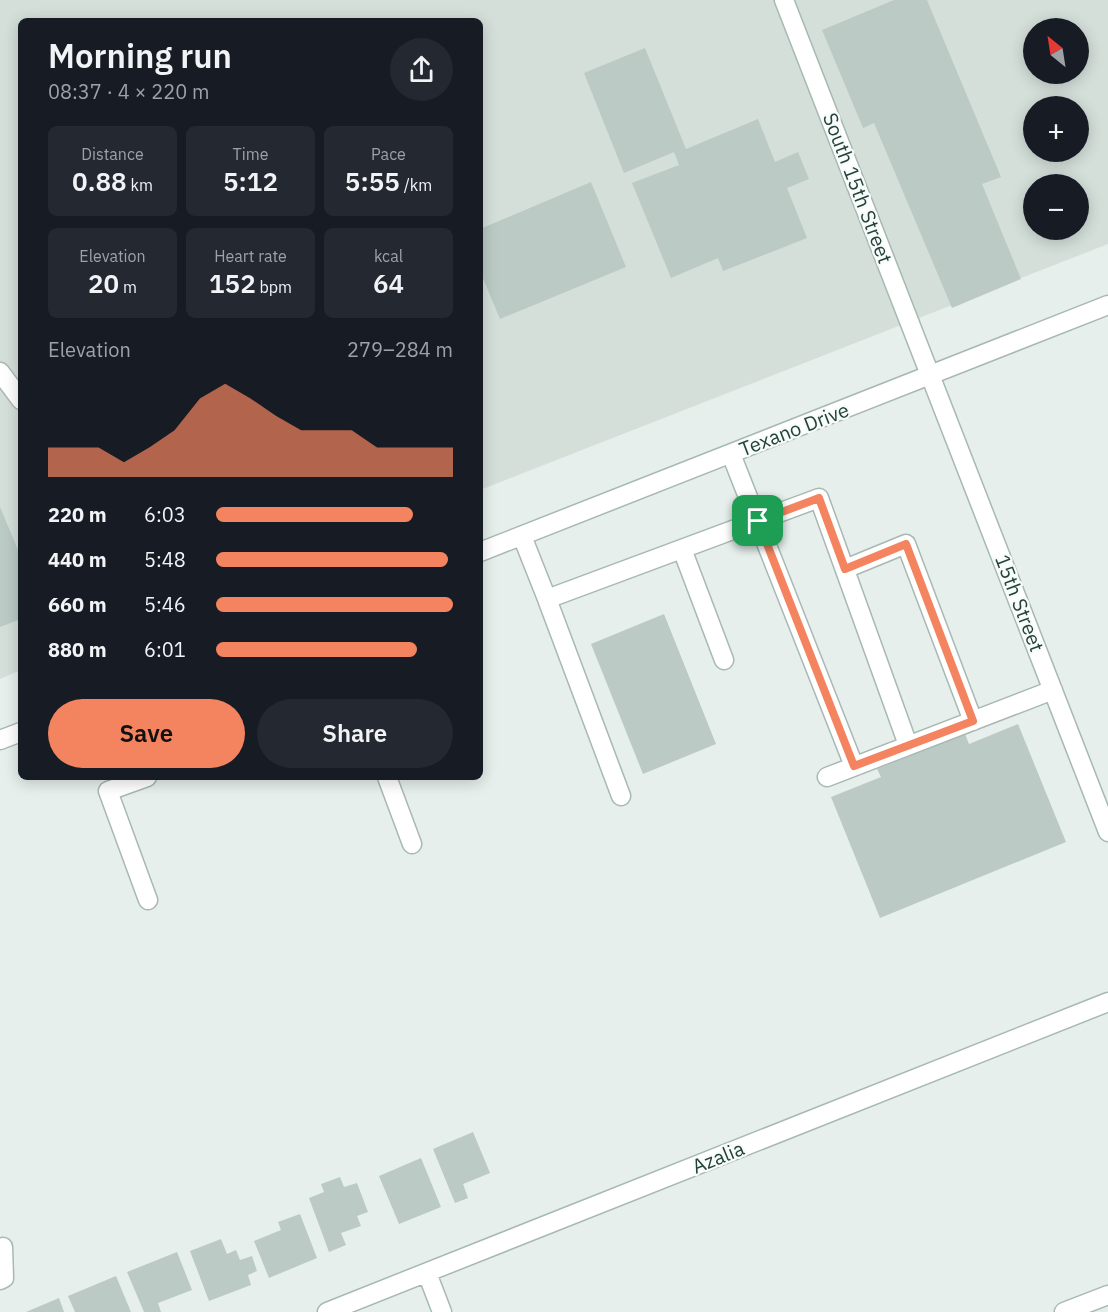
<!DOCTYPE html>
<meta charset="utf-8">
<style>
body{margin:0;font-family:"IBM Plex Sans",sans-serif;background:#242831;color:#f1f3f6;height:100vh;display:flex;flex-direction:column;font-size:22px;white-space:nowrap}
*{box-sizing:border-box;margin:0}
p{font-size:20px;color:#9ea1a6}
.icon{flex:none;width:33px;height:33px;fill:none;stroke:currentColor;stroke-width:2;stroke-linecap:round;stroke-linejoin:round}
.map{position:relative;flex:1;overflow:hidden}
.drawer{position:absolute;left:18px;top:18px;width:465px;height:762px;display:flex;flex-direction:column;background:#171b24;border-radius:9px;box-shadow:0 3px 15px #0003}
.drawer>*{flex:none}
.needle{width:39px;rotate:330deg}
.buttons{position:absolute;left:1023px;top:18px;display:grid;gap:12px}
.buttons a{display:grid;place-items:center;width:66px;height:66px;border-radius:50%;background:#171b24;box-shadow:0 3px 15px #0003;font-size:30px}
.pin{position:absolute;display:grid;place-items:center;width:51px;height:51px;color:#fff;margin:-26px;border-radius:12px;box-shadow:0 3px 9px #0006}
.round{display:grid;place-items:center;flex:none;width:63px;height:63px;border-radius:32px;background:#242831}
.overview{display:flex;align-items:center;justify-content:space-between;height:102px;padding:0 30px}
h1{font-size:33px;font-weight:600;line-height:45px}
.stats{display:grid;grid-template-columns:repeat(3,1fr);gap:9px;height:102px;padding:6px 30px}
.stats div{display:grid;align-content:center;border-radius:9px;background:#242831;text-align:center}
.stats b{font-size:26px;font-weight:600}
.stats small{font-size:16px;font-weight:400}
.stats p{font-size:16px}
.chart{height:168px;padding:12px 30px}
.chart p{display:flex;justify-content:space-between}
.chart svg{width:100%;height:108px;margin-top:6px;fill:#f4845f;opacity:.7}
.button{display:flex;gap:12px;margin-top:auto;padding:12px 30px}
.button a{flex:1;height:69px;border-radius:36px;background:#f4845f;color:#111;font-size:24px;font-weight:600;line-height:69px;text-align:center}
.button a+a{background:#242831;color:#f1f3f6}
ul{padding:0 30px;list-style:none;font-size:20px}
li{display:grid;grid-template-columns:96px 72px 1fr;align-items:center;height:45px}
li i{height:15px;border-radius:8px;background:#f4845f}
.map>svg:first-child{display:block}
</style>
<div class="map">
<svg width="1108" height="1312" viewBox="0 0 1108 1312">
<rect width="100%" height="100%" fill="#e6efeb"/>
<path fill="#d4dfda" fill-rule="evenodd" d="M0,0H1108V244L480,490V21H21V670L0,679ZM1034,28H1078V74H1034ZM1034,106H1078V152H1034ZM1034,184H1078V230H1034Z"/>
<path fill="#bbcac4" d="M894,0H927L1001,177L982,184L1021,279L952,308L874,123L863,128L822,30Z
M645,48L686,149L758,119L775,162L798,152L809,179L787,188L807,238L723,271L718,258L671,278L632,183L679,165L674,152L624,173L584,73Z
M591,182L626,267L500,319L480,271V229Z
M0,507L21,557V619L0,627Z
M664,614L716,744L643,774L591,644Z
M1018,724L1066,842L880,918L831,797L881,777L877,769L965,734L969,744Z
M473,1132L490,1173L463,1184L468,1198L455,1203L433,1149Z
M421,1158L441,1207L399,1224L379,1176Z
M340,1177L344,1187L357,1183L368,1212L357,1216L361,1226L341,1233L346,1245L329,1252L309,1198L324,1192L321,1184Z
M300,1214L317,1258L269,1278L254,1241L281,1230L278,1222Z
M221,1239L227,1254L236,1250L240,1260L252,1256L257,1271L248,1275L251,1285L209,1301L190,1251Z
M177,1252L192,1290L158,1303L161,1312H144L127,1272Z
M116,1276L131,1312H75L68,1296Z
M59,1298L64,1312H26Z"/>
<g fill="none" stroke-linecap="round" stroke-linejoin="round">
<g stroke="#a8b8b2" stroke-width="21">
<path id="minor" d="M784,0L1108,832
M0,372L21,400
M731,454L854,766
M522,536L547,599
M682,549L724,660
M480,552L1108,305
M845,569L906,544L973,721
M0,740L21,732
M147,777L108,791L148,900
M387,777L412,844
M827,777L1053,690
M621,796L547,599L819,498L908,745
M427,1273L442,1312
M0,1280L4,1278L3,1247
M327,1312L1108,1002
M1064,1312L1108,1295"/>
</g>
<use href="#minor" stroke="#fff" stroke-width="18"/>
</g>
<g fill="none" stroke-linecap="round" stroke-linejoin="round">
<g stroke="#fff" stroke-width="12">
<path id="route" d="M819,498L845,569L906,544L973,721L854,766L758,521Z"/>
</g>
<use href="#route" stroke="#f4845f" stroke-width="8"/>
</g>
<g text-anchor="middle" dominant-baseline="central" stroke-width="4.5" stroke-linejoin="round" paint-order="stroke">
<g font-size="20" fill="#24423a" stroke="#f7fbf9">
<text transform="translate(858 188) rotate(69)">South 15th Street</text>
<text transform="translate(794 429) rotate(-21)">Texano Drive</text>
<text transform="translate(1020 603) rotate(69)">15th Street</text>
<text transform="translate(718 1157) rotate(-22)">Azalia</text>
</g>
</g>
</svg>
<div class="buttons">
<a><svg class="needle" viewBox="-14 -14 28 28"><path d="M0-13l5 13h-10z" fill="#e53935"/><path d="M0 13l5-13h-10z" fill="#9ea1a6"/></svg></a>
<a>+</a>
<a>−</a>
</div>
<div class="pin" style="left:758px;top:521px;background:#1e9e55"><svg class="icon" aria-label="arrive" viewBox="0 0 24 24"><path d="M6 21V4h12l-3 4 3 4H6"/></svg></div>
<section class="drawer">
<div class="overview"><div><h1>Morning run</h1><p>08:37 · 4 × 220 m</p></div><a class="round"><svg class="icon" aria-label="share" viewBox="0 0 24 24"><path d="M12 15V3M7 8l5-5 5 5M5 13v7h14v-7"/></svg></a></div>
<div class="stats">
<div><p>Distance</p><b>0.88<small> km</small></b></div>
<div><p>Time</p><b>5:12</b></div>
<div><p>Pace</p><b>5:55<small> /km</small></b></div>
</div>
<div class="stats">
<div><p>Elevation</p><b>20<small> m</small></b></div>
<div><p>Heart rate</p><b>152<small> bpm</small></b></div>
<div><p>kcal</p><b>64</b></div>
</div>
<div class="chart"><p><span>Elevation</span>279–284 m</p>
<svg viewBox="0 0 160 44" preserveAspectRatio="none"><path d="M0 44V32L10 32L20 32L30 38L40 32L50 25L60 12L70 6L80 12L90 19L100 25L110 25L120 25L130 32L140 32L150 32L160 32V44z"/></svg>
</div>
<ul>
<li><b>220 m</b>6:03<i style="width:83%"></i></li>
<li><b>440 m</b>5:48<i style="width:98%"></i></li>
<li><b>660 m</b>5:46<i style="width:100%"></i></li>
<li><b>880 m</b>6:01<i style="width:85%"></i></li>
</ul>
<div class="button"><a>Save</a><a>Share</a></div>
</section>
</div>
